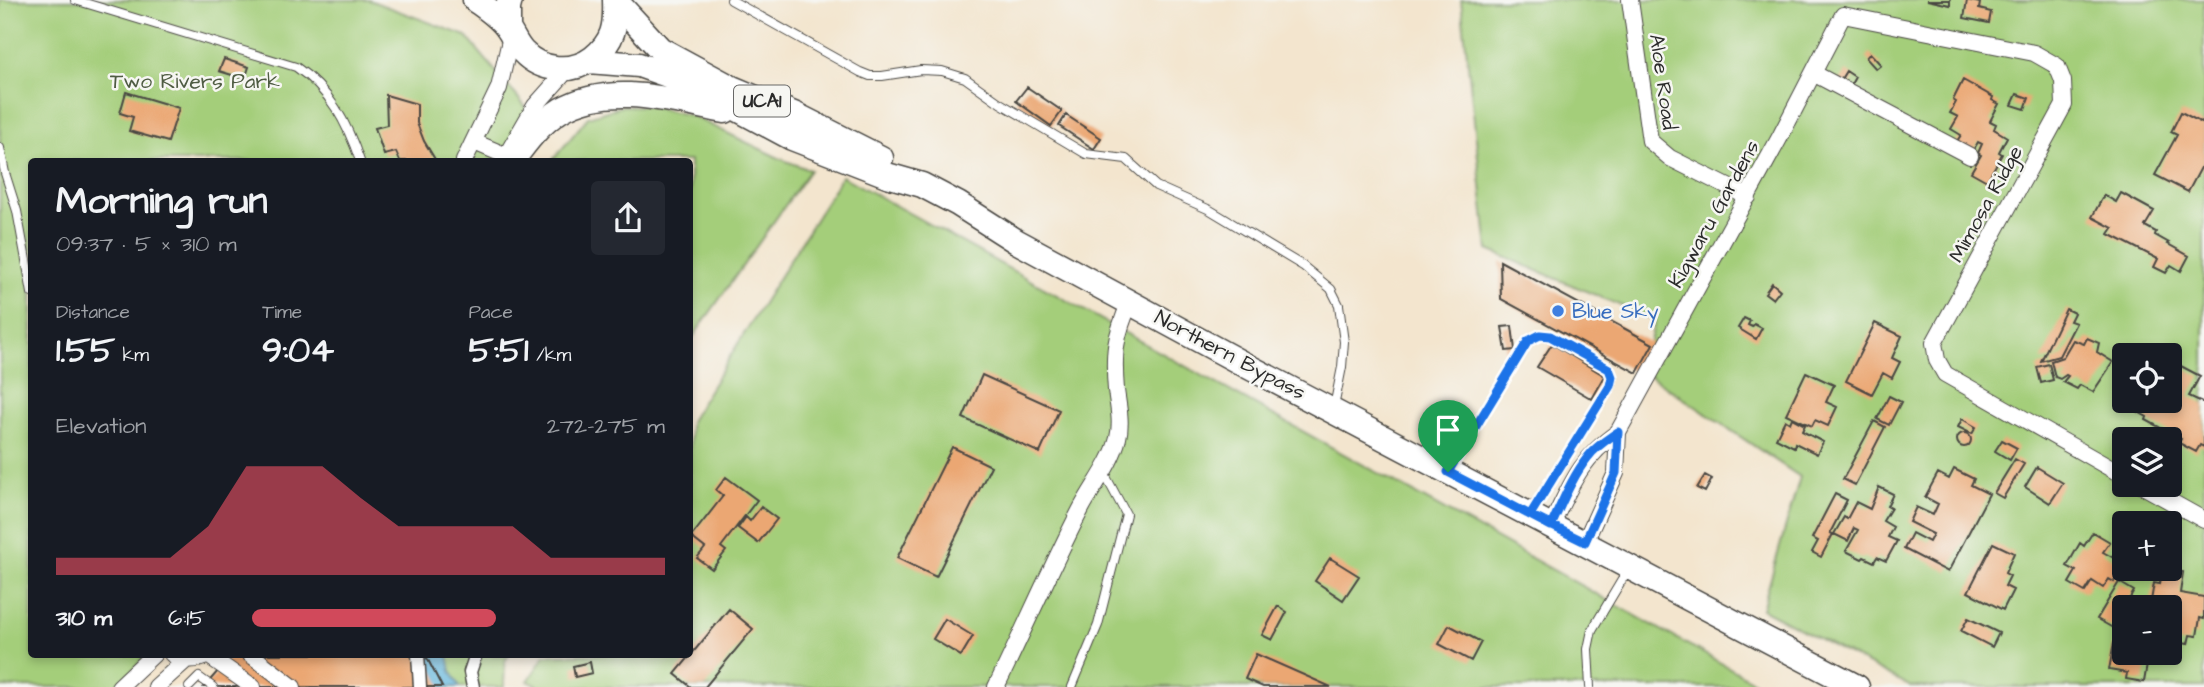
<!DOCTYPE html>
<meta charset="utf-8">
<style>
body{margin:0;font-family:"Architects Daughter",sans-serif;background:#242831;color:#f1f3f6;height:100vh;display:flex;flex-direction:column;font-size:26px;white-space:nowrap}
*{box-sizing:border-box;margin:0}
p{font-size:23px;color:#9ea1a6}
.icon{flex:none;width:38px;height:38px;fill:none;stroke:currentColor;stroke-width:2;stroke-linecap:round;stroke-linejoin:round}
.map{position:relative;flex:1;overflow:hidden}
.sheet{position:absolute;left:28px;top:158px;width:665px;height:500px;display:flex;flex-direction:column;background:#171b24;border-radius:7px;box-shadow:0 4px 10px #0003}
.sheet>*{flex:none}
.fabs{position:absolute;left:2112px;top:343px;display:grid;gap:14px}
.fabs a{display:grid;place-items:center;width:70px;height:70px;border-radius:7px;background:#171b24;box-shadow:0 4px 10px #0003;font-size:35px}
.pin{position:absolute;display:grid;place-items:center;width:60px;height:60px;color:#fff;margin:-72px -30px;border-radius:50% 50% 50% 0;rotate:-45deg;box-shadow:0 0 7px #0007}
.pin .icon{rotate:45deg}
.round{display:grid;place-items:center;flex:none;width:74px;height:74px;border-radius:7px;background:#242831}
.head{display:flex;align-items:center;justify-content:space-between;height:119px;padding:0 28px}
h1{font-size:38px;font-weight:800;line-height:52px}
.metrics{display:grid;grid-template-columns:repeat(3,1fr);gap:10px;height:119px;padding:7px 28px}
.metrics div{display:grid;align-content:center}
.metrics b{font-size:35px;font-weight:800}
.metrics small{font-size:19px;font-weight:400}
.metrics p{font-size:19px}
.chart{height:196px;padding:14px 28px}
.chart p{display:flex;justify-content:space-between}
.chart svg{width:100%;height:126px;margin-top:7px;fill:#d1495b;opacity:.7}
ul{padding:0 28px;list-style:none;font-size:23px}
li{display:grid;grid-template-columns:112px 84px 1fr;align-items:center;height:52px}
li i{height:18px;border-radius:9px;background:#d1495b}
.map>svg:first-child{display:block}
</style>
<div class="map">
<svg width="2204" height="687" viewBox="0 0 2204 687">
<rect width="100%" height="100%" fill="#f6f6f2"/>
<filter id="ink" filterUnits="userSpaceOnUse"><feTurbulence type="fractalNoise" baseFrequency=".0143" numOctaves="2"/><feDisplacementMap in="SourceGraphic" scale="14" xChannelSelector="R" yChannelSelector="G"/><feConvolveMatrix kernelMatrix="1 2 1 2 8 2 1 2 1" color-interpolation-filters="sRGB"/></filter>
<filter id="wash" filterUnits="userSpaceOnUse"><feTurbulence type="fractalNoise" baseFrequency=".00686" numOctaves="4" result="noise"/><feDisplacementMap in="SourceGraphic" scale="28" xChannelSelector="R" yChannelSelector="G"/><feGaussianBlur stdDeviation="1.57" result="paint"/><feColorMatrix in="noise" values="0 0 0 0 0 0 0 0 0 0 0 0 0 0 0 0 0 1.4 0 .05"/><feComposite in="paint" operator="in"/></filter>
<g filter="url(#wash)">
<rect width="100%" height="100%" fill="#f3e5ce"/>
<path fill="#a4ce7a" stroke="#687c52" stroke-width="2" fill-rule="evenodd" d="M0,0H369L466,36L530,112L499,161H32V654L146,655L120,687H0Z
M1461,0H2204V687H1911L1762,609L1800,477L1643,371L1655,320L1488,250ZM2124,355H2170V401H2124ZM2124,439H2170V485H2124ZM2124,523H2170V569H2124ZM2124,607H2170V653H2124Z
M622,106H650L692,116L781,159L810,170L690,341V161H552L588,117Z
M842,176L1764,687H540L528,681L545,655L690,654V421Z
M412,655H509L505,661L504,687H414Z"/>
<path fill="#61b5dd" stroke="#467084" stroke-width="2" d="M424,655H448L451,671L460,687H427Z"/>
<g id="blocks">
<path fill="#eba773" d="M1927,0H1950V5Z
M1967,0L1980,3L1979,9L1991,12L1989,23L1964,18Z
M1870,53L1881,65L1876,69L1866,58Z
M224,59L249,67L245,79L219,71Z
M1846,71L1855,77L1848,90L1838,84Z
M1963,80L1993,97L1992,100L1999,104L1990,121L1996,124L1994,129L2007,137L1999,152L2002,154L1987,181L1971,172L1981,155L1978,153L1982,144L1978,142L1970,156L1953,147L1961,135L1951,129L1958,117L1950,113L1956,102L1953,100Z
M1027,87L1062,111L1051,126L1016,101Z
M126,92L179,108L168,142L129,131L133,117L120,113Z
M2017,94L2029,98L2025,109L2012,105Z
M386,95L417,104V123L424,141L436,161H400L396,152L384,155L375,128L387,125Z
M2181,112L2204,124V162L2188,192L2155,175L2177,135L2171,132Z
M1066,115L1101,138L1094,149L1059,126Z
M2121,193L2154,211L2145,226L2156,232L2155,235L2169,243L2168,244L2189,256L2181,271L2171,265L2166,273L2154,267L2158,259L2109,234L2113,228L2092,217L2104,195L2116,202Z
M1500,261L1653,344L1637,373L1501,299Z
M1772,283L1780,290L1773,299L1765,293Z
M2066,309L2074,313L2070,321L2076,323L2059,356L2041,361Z
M1744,318L1750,321L1748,325L1752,327L1754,324L1762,328L1756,339L1738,328Z
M1875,323L1902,336L1892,358L1900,362L1892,378L1883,373L1872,394L1846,381Z
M1512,326L1515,350L1506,351L1502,327Z
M2087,338L2099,343L2097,352L2113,362L2093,392L2080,385L2077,389L2063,382L2068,376L2066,375L2060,379L2055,377L2051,361L2063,357L2073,340L2084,344Z
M1552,344L1605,376L1592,399L1537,367Z
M2049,364L2053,380L2041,383L2037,367Z
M2177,364L2200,376L2189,396L2204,403V447L2200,445L2196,452L2179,443L2181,439L2146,420L2147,417L2124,404L2125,401H2148L2164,409L2170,401V377Z
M1806,372L1834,385L1826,402L1837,407L1828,426L1815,420L1812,426L1786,414Z
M982,375L1059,410L1040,453L963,418Z
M1889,396L1901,402L1889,425L1877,419Z
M1792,418L1805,425L1802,431L1823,442L1817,454L1795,443L1794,447L1776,438L1785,420L1790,423Z
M1962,419L1976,427L1972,434L1958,427Z
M1874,421L1885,427L1855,485L1843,479Z
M1957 440a7 7 0 1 1 14 0a7 7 0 1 1-14 0Z
M2002,440L2017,448L2010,460L1995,451Z
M952,447L991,466L936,577L897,558Z
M2015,459L2024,464L2003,498L1994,493Z
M2037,467L2063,483L2050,503L2025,487Z
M1954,469L1974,479L1971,485L1989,494L1948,572L1904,549L1912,533L1929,542L1933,534L1909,522L1916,507L1933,515L1938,504L1925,497L1938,473L1949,479Z
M1705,475L1712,479L1705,492L1697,488Z
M726,477L757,500L721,547L726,551L712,569L697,558L705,548L691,537L723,496L716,490Z
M1879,487L1893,494L1887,506L1891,508L1883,521L1893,527L1888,537L1897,541L1886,561L1877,557L1874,562L1864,557L1862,559L1846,551L1858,530L1854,528L1848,541L1834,534L1844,517L1847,519L1856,502L1870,509Z
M1835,494L1847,500L1830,533L1833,534L1821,557L1812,552L1818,541L1812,538Z
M761,507L777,519L758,543L738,528L746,517L750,521Z
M2093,532L2110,542L2103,552L2119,561L2116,566L2121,569L2114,582L2109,579L2103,588L2092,581L2085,592L2069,583L2076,571L2067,566L2080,543L2084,546Z
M1993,543L2014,553L2005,573L2010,576L2005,586L2013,590L2003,610L1968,592Z
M1330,558L1359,576L1343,600L1315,581Z
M2162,569L2183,572L2180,593L2204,597V619L2200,618L2197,636L2190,635L2188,644L2176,642L2178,633L2170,632V607H2156L2157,602L2151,601L2154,583L2160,584Z
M2119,582L2134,591L2113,628L2097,619Z
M1278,606L1287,612L1272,640L1262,635Z
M729,609L753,629L705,687H691L675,674Z
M1968,618L1999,633L1992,647L1961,631Z
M945,619L973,636L961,656L933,639Z
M1449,625L1481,642L1471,661L1439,644Z
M2114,643L2124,645V653H2149L2144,682L2126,679L2127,673L2109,670Z
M233,654H425L442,687H204Z
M1256,654L1331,687H1263L1245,679Z
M590,662L592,673L575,677L573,666Z"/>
</g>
</g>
<g filter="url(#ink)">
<use href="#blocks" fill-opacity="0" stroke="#494743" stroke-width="2"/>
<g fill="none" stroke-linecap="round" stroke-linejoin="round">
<g stroke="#494743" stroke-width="10">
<path id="service" d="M75,0L296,67C330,90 347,123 360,161
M731,0L860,72L870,76H882L921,70L942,71L965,78L1000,103L1086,154L1126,159L1156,186L1210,210L1303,266L1331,289L1339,305L1344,342L1342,367L1334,407
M0,148L5,173L17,211L32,293
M1449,470L1528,341L1540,335L1550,336L1609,369L1612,377L1610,386L1532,511
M189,687L199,677L213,687
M1072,687L1098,625L1126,514L1104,473
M1590,687L1588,649L1592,630L1629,568"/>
</g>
<g stroke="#494743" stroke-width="15">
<path id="pedestrian" d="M418,654L420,687
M473,687L470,672L476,654"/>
</g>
<g stroke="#494743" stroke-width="18">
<path id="minor" d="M1630,0L1650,141L1670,158L1748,197
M1843,15L2034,53L2057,66L2063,81L2064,105L1934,343L1937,360L1945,374L2124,476
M1813,73L1970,156
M474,142L507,156
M510,149L535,106L568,69
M464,161L499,88L511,36
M2141,485L2204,520
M1551,526C1571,485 1580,459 1618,432
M1585,542L1616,473L1618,432L1781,135L1843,15
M172,654C185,662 197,661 211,654
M250,654L293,687
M209,656L253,687
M119,687L154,654
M156,687L186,660
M996,687C1025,628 1051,567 1081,509C1093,486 1112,463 1118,438C1122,422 1118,406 1116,390C1113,353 1115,336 1130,302"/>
</g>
<g stroke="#494743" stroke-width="27">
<path id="primary" d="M475,0C486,8 500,17 508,29C513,36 516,45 523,52C541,71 572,74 593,58C614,41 616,26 615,0
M615,0L660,49L732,88L796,115L881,158
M508,28V8L510,0
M589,61L639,65L687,82L792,138L887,175L922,185L958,204L1016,241L1247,366L1857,687
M512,161C526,142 540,123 561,110C611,81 673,101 725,111"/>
</g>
<use href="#service" stroke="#fff" stroke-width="8"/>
<use href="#pedestrian" stroke="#fff" stroke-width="12"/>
<use href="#minor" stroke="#fff" stroke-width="16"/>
<use href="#primary" stroke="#fff" stroke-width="24"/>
</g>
</g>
<g fill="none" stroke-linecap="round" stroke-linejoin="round" filter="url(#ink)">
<g stroke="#fff" stroke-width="14">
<path id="route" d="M1448,472L1551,526C1562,503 1572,477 1588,457C1596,446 1608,439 1618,432L1616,473L1585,542L1530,515L1610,386L1612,377L1609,369L1550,336L1540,335L1528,341L1448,472"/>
</g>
<use href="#route" stroke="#1a73e8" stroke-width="9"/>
</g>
<circle fill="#3f7fe0" stroke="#f6f6f2" stroke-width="2.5" cx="1558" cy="311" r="7"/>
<g text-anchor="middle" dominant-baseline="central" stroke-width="5" stroke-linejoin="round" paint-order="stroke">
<rect fill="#f6f6f2" stroke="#686867" stroke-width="2" x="734" y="85.5" width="56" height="31" rx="5"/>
<g font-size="19" font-weight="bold" fill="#2b2b2b">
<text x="762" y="101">UCA1</text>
</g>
<g font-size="21" fill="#4f5c43" stroke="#f6f6f2">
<text x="195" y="81">Two Rivers Park</text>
</g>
<g font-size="21" fill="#2b2b2b" stroke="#f6f6f2">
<text transform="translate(1663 82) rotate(82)">Aloe Road</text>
<text transform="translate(1986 204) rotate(-61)">Mimosa Ridge</text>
<text transform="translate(1714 214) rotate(-61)">Kigwaru Gardens</text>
<text transform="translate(1230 355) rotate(28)">Northern Bypass</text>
</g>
<g font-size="21" fill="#366cbe" stroke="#f6f6f2" text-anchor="start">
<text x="1572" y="311">Blue Sky</text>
</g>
</g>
</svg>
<div class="fabs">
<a><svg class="icon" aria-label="locate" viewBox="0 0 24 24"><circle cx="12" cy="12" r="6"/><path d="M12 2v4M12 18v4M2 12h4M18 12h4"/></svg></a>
<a><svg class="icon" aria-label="layers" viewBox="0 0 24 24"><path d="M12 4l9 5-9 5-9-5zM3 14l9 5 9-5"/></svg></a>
<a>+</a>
<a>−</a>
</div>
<div class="pin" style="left:1448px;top:472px;background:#1e9e55"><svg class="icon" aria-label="arrive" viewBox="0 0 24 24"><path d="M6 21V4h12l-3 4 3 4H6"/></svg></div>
<section class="sheet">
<div class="head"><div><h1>Morning run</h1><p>09:37 · 5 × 310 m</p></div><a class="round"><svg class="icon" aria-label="share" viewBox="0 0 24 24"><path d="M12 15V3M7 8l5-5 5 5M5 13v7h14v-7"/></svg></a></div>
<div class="metrics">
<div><p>Distance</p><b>1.55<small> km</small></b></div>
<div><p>Time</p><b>9:04</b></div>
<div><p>Pace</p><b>5:51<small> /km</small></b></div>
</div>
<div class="chart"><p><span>Elevation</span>272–275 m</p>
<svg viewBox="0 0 160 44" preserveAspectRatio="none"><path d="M0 44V38L10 38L20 38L30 38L40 27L50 6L60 6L70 6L80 17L90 27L100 27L110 27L120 27L130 38L140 38L150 38L160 38V44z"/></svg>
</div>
<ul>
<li><b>310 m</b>6:15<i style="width:59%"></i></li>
</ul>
</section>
</div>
